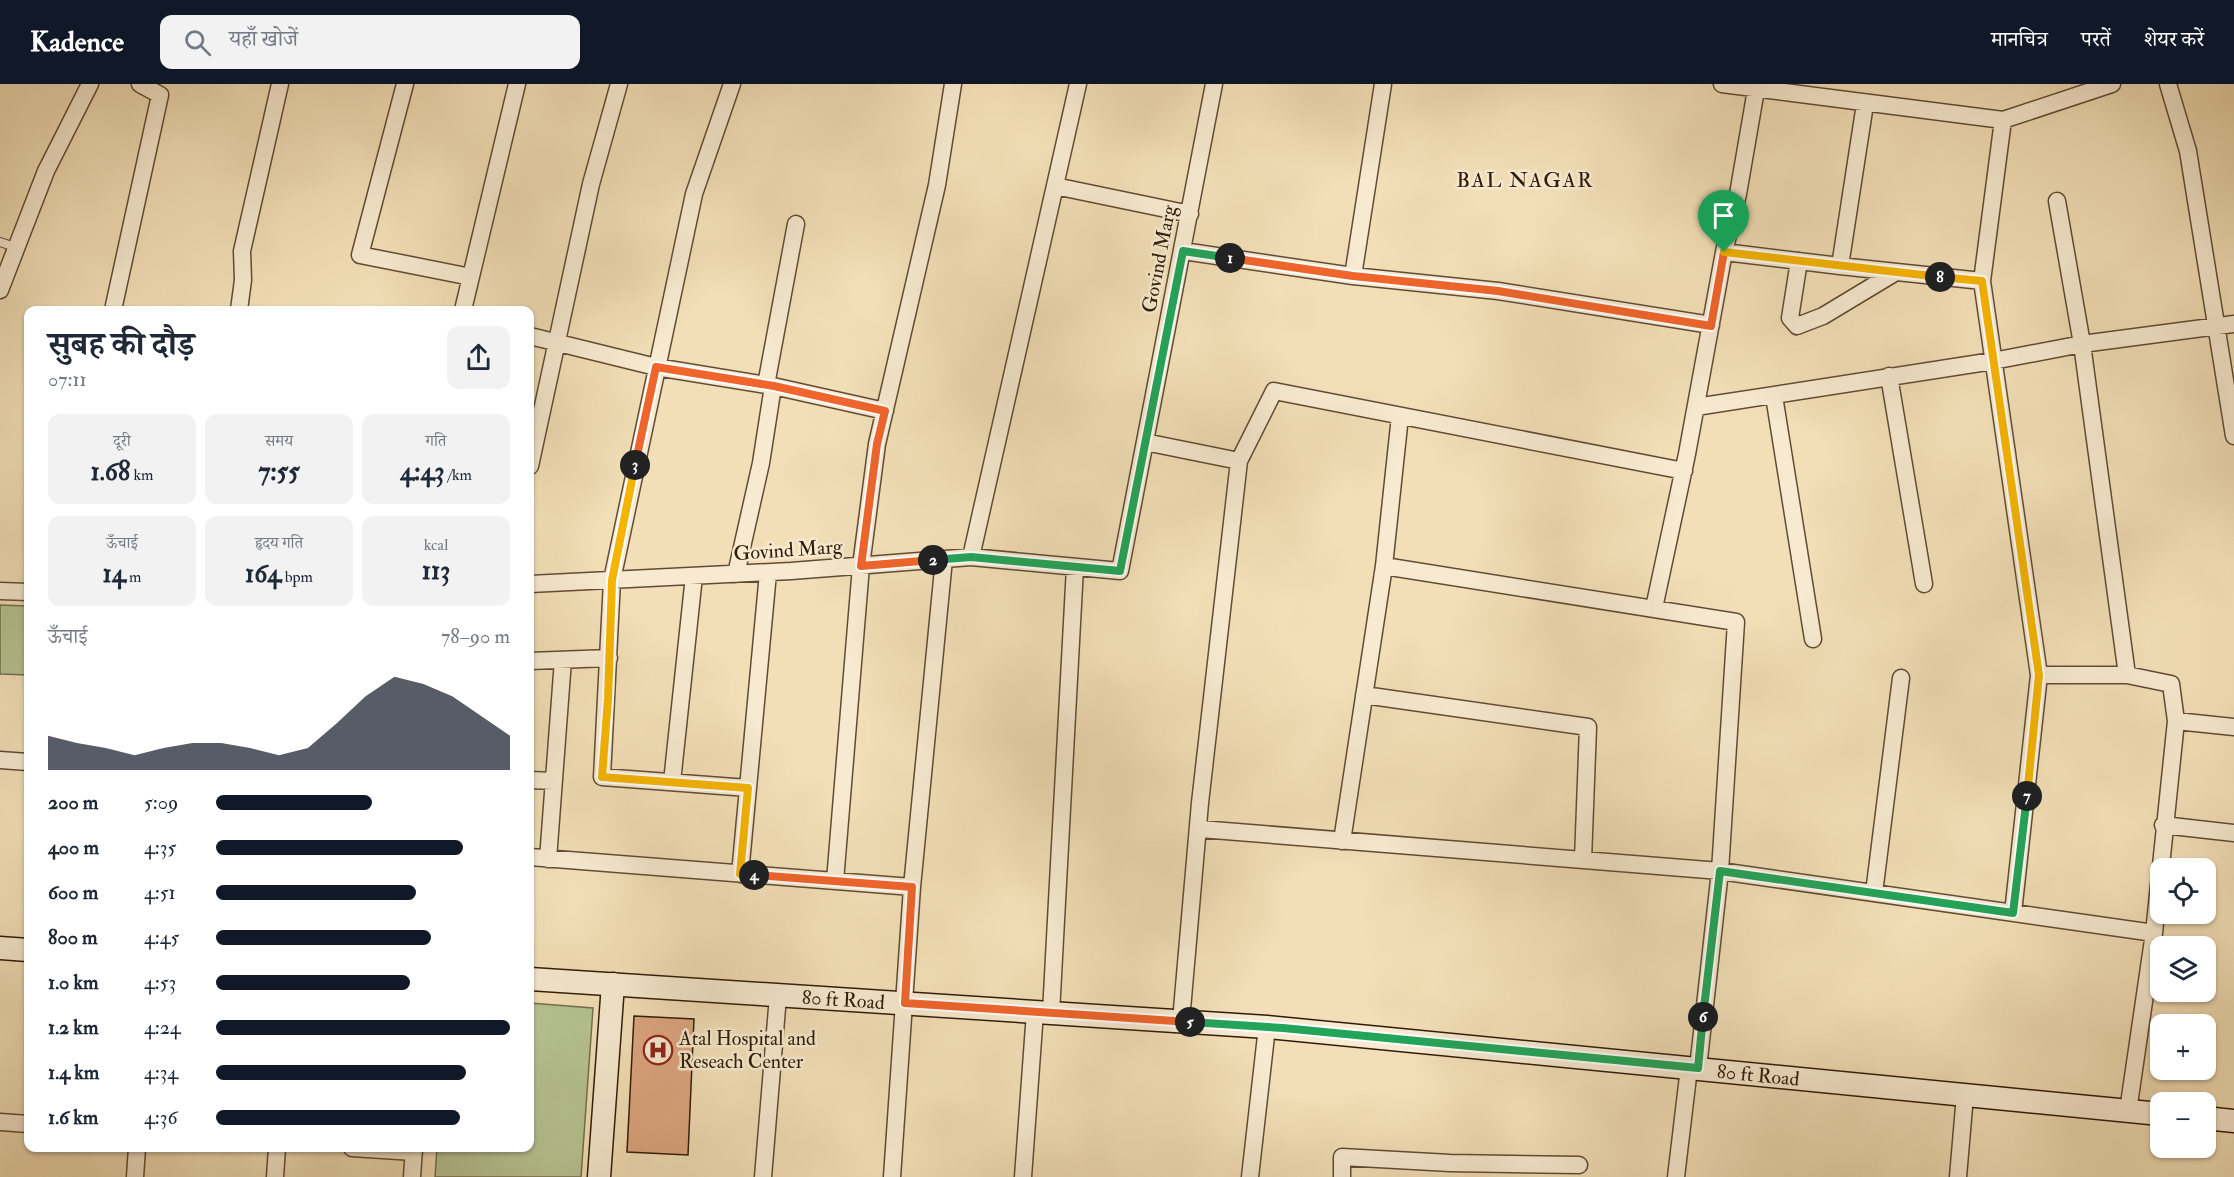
<!DOCTYPE html>
<html lang="hi">
<meta charset="utf-8">
<style>
body{margin:0;font-family:"IM FELL Double Pica","Noto Serif Devanagari",serif;background:#f2f2f3;color:#1f2937;height:100vh;display:flex;flex-direction:column;font-size:22px;white-space:nowrap}
*{box-sizing:border-box;margin:0}
p{font-size:20px;color:#747a83}
.icon{flex:none;width:33px;height:33px;fill:none;stroke:currentColor;stroke-width:2;stroke-linecap:round;stroke-linejoin:round}
.map{position:relative;flex:1;overflow:hidden}
.panel{position:absolute;left:24px;top:222px;width:510px;height:846px;display:flex;flex-direction:column;background:#fff;border-radius:12px;box-shadow:0 2px 4px #0004}
.panel>*{flex:none}
.controls{position:absolute;left:2150px;top:774px;display:grid;gap:12px}
.controls a{display:grid;place-items:center;width:66px;height:66px;border-radius:12px;background:#fff;box-shadow:0 2px 4px #0004;font-size:30px}
.pin{position:absolute;display:grid;place-items:center;width:51px;height:51px;color:#fff;margin:-62px -26px;border-radius:50% 50% 50% 0;rotate:-45deg;box-shadow:0 0 6px #0007}
.pin .icon{rotate:45deg}
.km{position:absolute;width:30px;height:30px;margin:-15px;border-radius:50%;background:#222;color:#fff;font-size:16px;line-height:30px;text-align:center}
.round{display:grid;place-items:center;flex:none;width:63px;height:63px;border-radius:12px;background:#f2f2f3}
.overview{display:flex;align-items:center;justify-content:space-between;height:102px;padding:0 24px}
h1{font-size:33px;font-weight:700;line-height:45px}
.metrics{display:grid;grid-template-columns:repeat(3,1fr);gap:9px;height:102px;padding:6px 24px}
.metrics div{display:grid;align-content:center;border-radius:12px;background:#f2f2f3;text-align:center}
.metrics b{font-size:26px;font-weight:700}
.metrics small{font-size:16px;font-weight:400}
.metrics p{font-size:16px}
.chart{height:168px;padding:12px 24px}
.chart p{display:flex;justify-content:space-between}
.chart svg{width:100%;height:108px;margin-top:6px;fill:#111827;opacity:.7}
ul{padding:0 24px;list-style:none;font-size:20px}
li{display:grid;grid-template-columns:96px 72px 1fr;align-items:center;height:45px}
li i{height:15px;border-radius:8px;background:#111827}
header{display:flex;align-items:center;gap:36px;box-sizing:border-box;height:84px;padding:0 30px;background:#111827;color:#fff}
header strong{font-size:28px}
nav{display:flex;gap:33px;margin-inline-start:auto;font-size:21px}
.search{width:420px;height:54px;background:#f2f2f3;display:flex;align-items:center;gap:15px;box-sizing:border-box;padding:0 21px;border-radius:12px;color:#747a83;font-size:22px}
.map>svg:first-child{display:block}
</style>
<header>
<strong>Kadence</strong>
<div class="search"><svg class="icon" aria-label="search" viewBox="0 0 24 24"><circle cx="10" cy="10" r="6"/><path d="M15 15l6 6"/></svg>यहाँ खोजें</div>
<nav><a>मानचित्र</a><a>परतें</a><a>शेयर करें</a></nav>
</header>
<div class="map">
<svg width="2234" height="1093" viewBox="0 0 2234 1093">
<rect width="100%" height="100%" fill="#f2dfb7"/>
<filter id="stains"><feTurbulence type="fractalNoise" baseFrequency=".00333" numOctaves="4"/><feColorMatrix values="0 0 0 0 .2 0 0 0 0 .09 0 0 0 0 .02 0 0 0 .5 -.17"/></filter>
<radialGradient id="worn" r=".72"><stop offset=".6" stop-color="#630" stop-opacity="0"/><stop offset="1" stop-color="#630" stop-opacity=".3"/></radialGradient>
<path fill="#b6c392" stroke="#736f4e" stroke-width="1.5" d="M0,521L28,522V591L0,590Z
M530,919L593,924L581,1093H435L437,1064H530Z"/>
<path fill="#dca57f" stroke="#301b09" stroke-width="1.5" d="M634,932L694,935L688,1071L627,1068Z"/>
<g fill="none" stroke-linecap="round" stroke-linejoin="round">
<g stroke="#604c34" stroke-width="10">
<path id="lane" d="M0,158L15,163"/>
</g>
<g stroke="#604c34" stroke-width="19">
<path id="street" d="M405,0L360,171L471,193
M732,0L694,110L612,496L602,693L748,704
M1722,0L2003,36L2112,0
M1757,0L1738,110L1724,168L1840,182L1865,20
M2168,0L2188,67L2234,352
M1055,102L1190,130
M1183,167L1353,192L1383,0
M1799,177L1790,234L1797,242L1823,232L1896,188
M1840,182L1982,197L2003,36
M1353,192L1498,207L1711,241
M1982,197L2039,591L2013,829
M0,206L46,87L90,0
M113,226L160,11L140,0
M239,226L243,196L242,167L280,0
M463,226L517,0
M530,252L656,283L773,302L761,379L736,490
M1889,292L1924,500
M766,301L796,140
M773,302L885,327
M1774,312L1813,555
M1696,323L1993,277L2082,260L2234,240
M1145,358L1239,377
M530,382L591,100L619,0
M971,473L1078,0
M1384,482L1736,538L1720,787L1698,984
M530,500L791,487L971,473L1120,487L1214,0
M0,507L28,508
M1654,524L1687,370L1724,168
M530,577L609,574
M2039,591H2127L2082,260L2057,117
M2127,591L2171,600L2176,637
M1364,611L1588,643L1583,776
M0,676L28,678
M530,696L554,697
M672,698L694,492
M2163,741L2234,749
M1200,745L1720,787L2154,849
M1342,757L1384,482L1400,332
M530,773L912,803
M548,775L563,576
M740,790L768,489
M835,797L861,482L877,360L937,101L953,0
M1874,809L1901,594
M1051,929L1075,483
M1181,937L1200,719L1239,377L1274,307L1684,387
M2128,1027L2154,849L2176,637L2234,643
M0,1038L28,1040
M352,1064L414,1068
M135,1093L137,1064
M275,1093L277,1064
M412,1093L414,1064
M763,1093L778,912
M892,1093L912,803L944,475
M1023,1093L1035,928
M1250,1093L1267,943
M1342,1093V1073L1450,1079L1579,1081
M1676,1093L1689,984
M1958,1093L1965,1011"/>
</g>
<g stroke="#301b09" stroke-width="25">
<g id="secondary">
<path d="M0,864L28,866"/>
<path id="s1" d="M530,895L1267,943L2160,1030"/>
<path d="M2205,1034L2234,1037"/>
<path d="M599,1093L613,900"/>
</g>
</g>
<use href="#lane" stroke="#f7ead0" stroke-width="8"/>
<use href="#street" stroke="#f7ead0" stroke-width="16"/>
<use href="#secondary" stroke="#f7ead0" stroke-width="22"/>
</g>
<g fill="none" stroke-linecap="round" stroke-linejoin="round">
<g stroke="#fff" stroke-width="12">
<path id="split-1" d="M1230,174L1353,192L1498,207L1711,242L1724,168"/>
</g>
<g stroke="#fff" stroke-width="12">
<path id="split-2" d="M933,476L971,473L1120,487L1183,167L1230,174"/>
</g>
<g stroke="#fff" stroke-width="12">
<path id="split-3" d="M635,381L656,283L774,302L885,327L877,360L861,482L933,476"/>
</g>
<g stroke="#fff" stroke-width="12">
<path id="split-4" d="M635,381L612,496L608,615L602,693L748,704L740,790L754,791"/>
</g>
<g stroke="#fff" stroke-width="12">
<path id="split-5" d="M754,791L912,803L905,919L1190,938"/>
</g>
<g stroke="#fff" stroke-width="12">
<path id="split-6" d="M1190,938L1283,944L1698,984L1703,933"/>
</g>
<g stroke="#fff" stroke-width="12">
<path id="split-7" d="M1703,933L1720,787L2013,829L2027,712"/>
</g>
<g stroke="#fff" stroke-width="12">
<path id="split-8" d="M1940,193L1982,197L2039,591L2027,712"/>
</g>
<g stroke="#fff" stroke-width="12">
<path id="split-9" d="M1724,168L1940,193"/>
</g>
<use href="#split-1" stroke="#f0652b" stroke-width="8"/>
<use href="#split-2" stroke="#22a559" stroke-width="8"/>
<use href="#split-3" stroke="#f0652b" stroke-width="8"/>
<use href="#split-4" stroke="#f5b400" stroke-width="8"/>
<use href="#split-5" stroke="#f0652b" stroke-width="8"/>
<use href="#split-6" stroke="#22a559" stroke-width="8"/>
<use href="#split-7" stroke="#22a559" stroke-width="8"/>
<use href="#split-8" stroke="#f5b400" stroke-width="8"/>
<use href="#split-9" stroke="#f5b400" stroke-width="8"/>
</g>
<defs>
<g id="hospital-ring" transform="scale(1.5)"><circle r="9.5" fill="#f7ead0" stroke="#8f2418" stroke-width="1.5"/><path d="M-5-5h3v3.5h4V-5h3V5h-3V1.5h-4V5h-3Z" fill="#8f2418"/></g>
</defs>
<g fill-rule="evenodd">
<use href="#hospital-ring" x="658" y="966"/>
</g>
<g text-anchor="middle" dominant-baseline="central" stroke-width="5" stroke-linejoin="round" paint-order="stroke">
<g font-size="20" fill="#301b09" stroke="#f7ead0">
<text transform="translate(1159 175) rotate(-79)">Govind Marg</text>
<text transform="translate(788 466) rotate(-4)">Govind Marg</text>
<text stroke="none"><textPath href="#s1" startOffset="314">80 ft Road</textPath></text>
<text stroke="none"><textPath href="#s1" startOffset="1232">80 ft Road</textPath></text>
</g>
<g font-size="20" fill="#301b09" stroke="#f7ead0" text-anchor="start">
<text x="679" y="954">Atal Hospital and<tspan x="679" dy="23">Reseach Center</tspan></text>
</g>
<g font-size="21" letter-spacing="1.5" fill="#301b09" stroke="#f7ead0">
<text x="1525" y="96">BAL NAGAR</text>
</g>
</g>
<rect width="100%" height="100%" filter="url(#stains)"/>
<rect width="100%" height="100%" fill="url(#worn)"/>
</svg>
<div class="controls">
<a><svg class="icon" aria-label="locate" viewBox="0 0 24 24"><circle cx="12" cy="12" r="6"/><path d="M12 2v4M12 18v4M2 12h4M18 12h4"/></svg></a>
<a><svg class="icon" aria-label="layers" viewBox="0 0 24 24"><path d="M12 4l9 5-9 5-9-5zM3 14l9 5 9-5"/></svg></a>
<a>+</a>
<a>−</a>
</div>
<div class="pin" style="left:1724px;top:168px;background:#1e9e55"><svg class="icon" aria-label="arrive" viewBox="0 0 24 24"><path d="M6 21V4h12l-3 4 3 4H6"/></svg></div>
<b class="km" style="left:1230px;top:174px">1</b>
<b class="km" style="left:933px;top:476px">2</b>
<b class="km" style="left:635px;top:381px">3</b>
<b class="km" style="left:754px;top:791px">4</b>
<b class="km" style="left:1190px;top:938px">5</b>
<b class="km" style="left:1703px;top:933px">6</b>
<b class="km" style="left:2027px;top:712px">7</b>
<b class="km" style="left:1940px;top:193px">8</b>
<section class="panel">
<div class="overview"><div><h1>सुबह की दौड़</h1><p>07:11</p></div><a class="round"><svg class="icon" aria-label="share" viewBox="0 0 24 24"><path d="M12 15V3M7 8l5-5 5 5M5 13v7h14v-7"/></svg></a></div>
<div class="metrics">
<div><p>दूरी</p><b>1.68<small> km</small></b></div>
<div><p>समय</p><b>7:55</b></div>
<div><p>गति</p><b>4:43<small> /km</small></b></div>
</div>
<div class="metrics">
<div><p>ऊँचाई</p><b>14<small> m</small></b></div>
<div><p>हृदय गति</p><b>164<small> bpm</small></b></div>
<div><p>kcal</p><b>113</b></div>
</div>
<div class="chart"><p><span>ऊँचाई</span>78–90 m</p>
<svg viewBox="0 0 160 44" preserveAspectRatio="none"><path d="M0 44V30L10 33L20 35L30 38L40 35L50 33L60 33L70 35L80 38L90 35L100 25L110 14L120 6L130 9L140 14L150 22L160 30V44z"/></svg>
</div>
<ul>
<li><b>200 m</b>5:09<i style="width:53%"></i></li>
<li><b>400 m</b>4:35<i style="width:84%"></i></li>
<li><b>600 m</b>4:51<i style="width:68%"></i></li>
<li><b>800 m</b>4:45<i style="width:73%"></i></li>
<li><b>1.0 km</b>4:53<i style="width:66%"></i></li>
<li><b>1.2 km</b>4:24<i style="width:100%"></i></li>
<li><b>1.4 km</b>4:34<i style="width:85%"></i></li>
<li><b>1.6 km</b>4:36<i style="width:83%"></i></li>
</ul>
</section>
</div>
